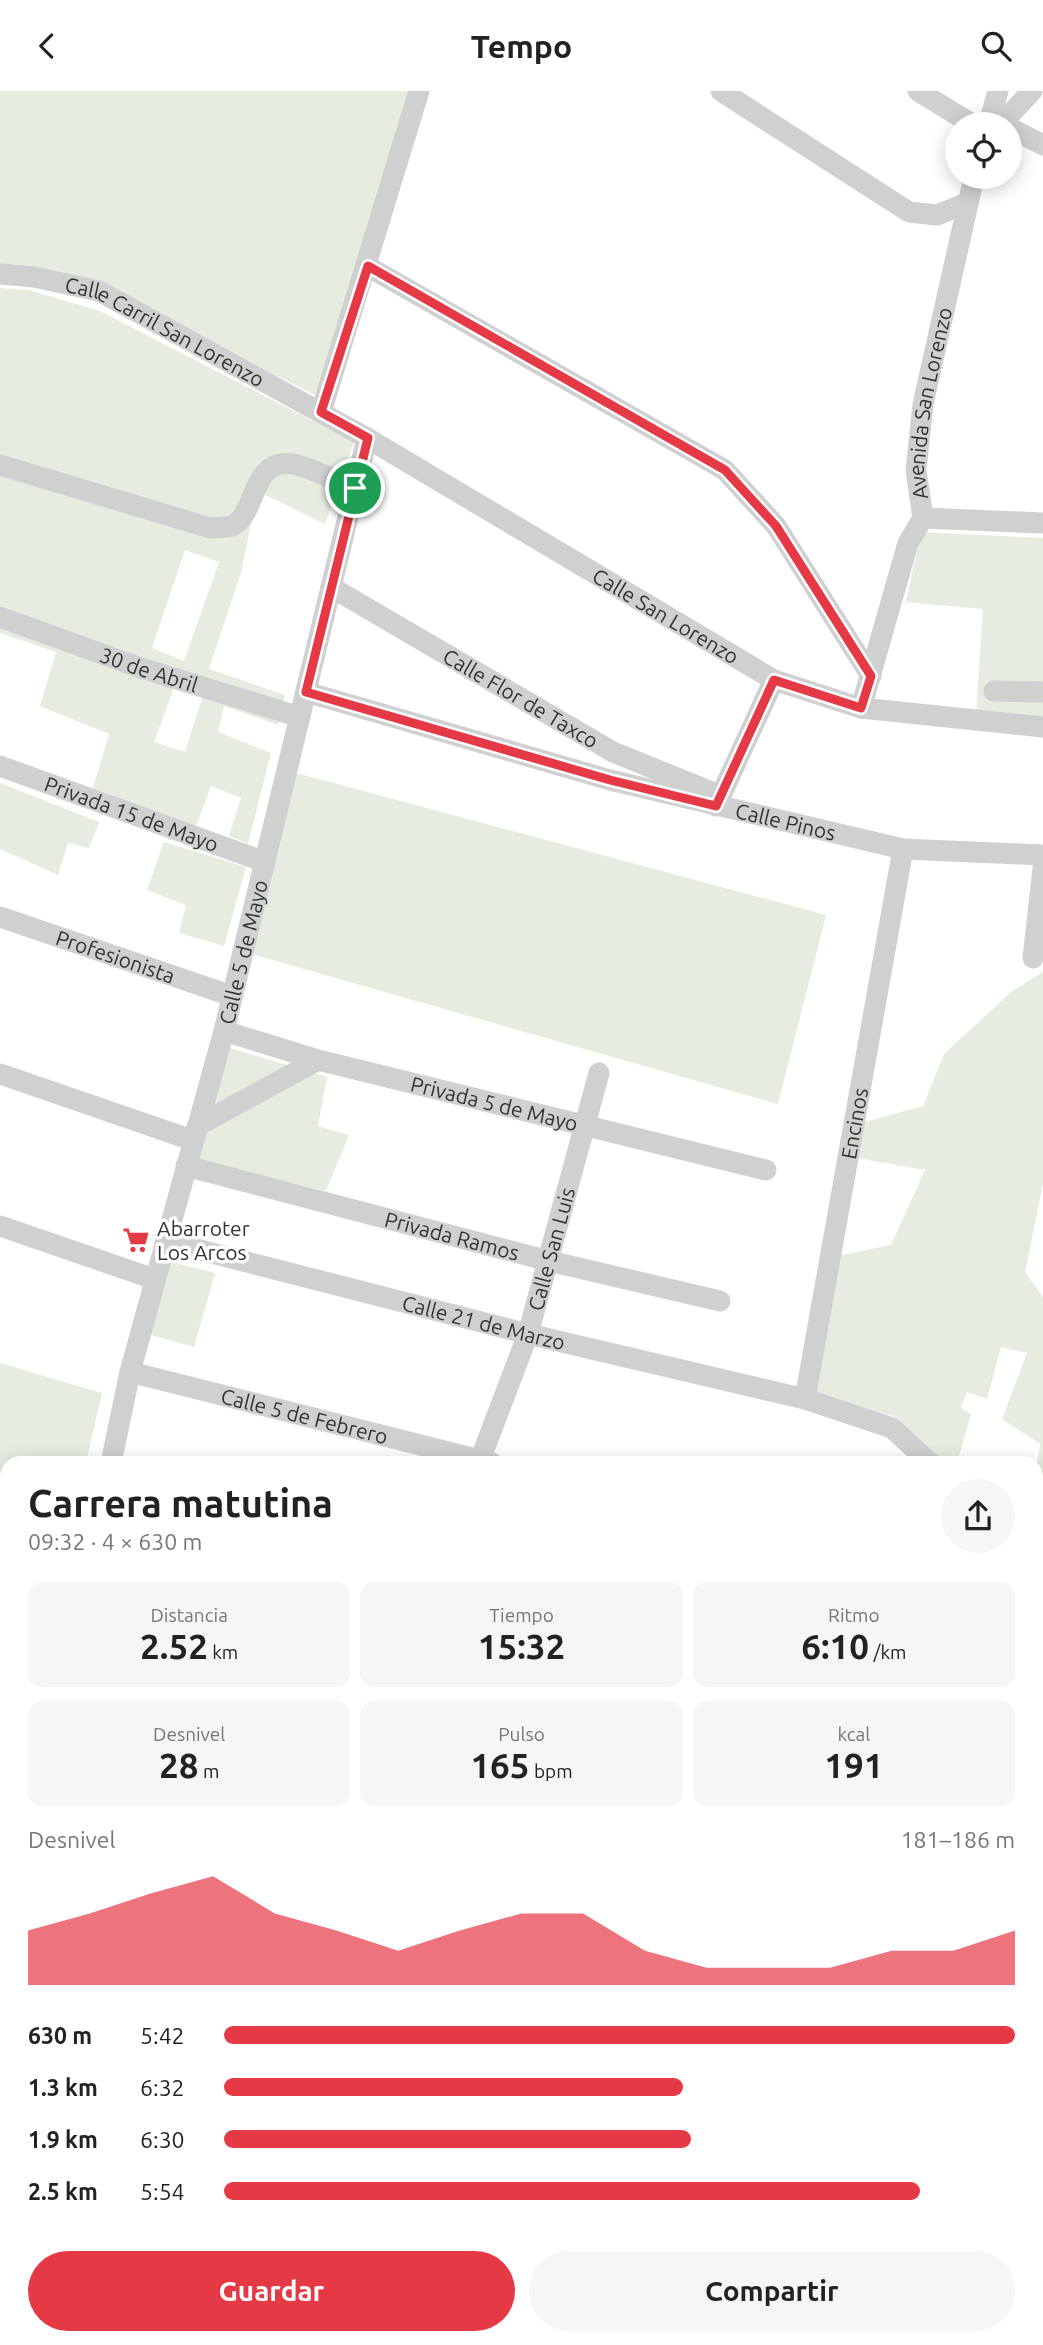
<!DOCTYPE html>
<html lang="es">
<meta charset="utf-8">
<style>
body{margin:0;font-family:Ubuntu,sans-serif;background:#f6f6f6;color:#222;height:100vh;display:flex;flex-direction:column;font-size:26px;white-space:nowrap}
*{box-sizing:border-box;margin:0}
p{font-size:23px;color:#767676}
.icon{flex:none;width:38px;height:38px;fill:none;stroke:currentColor;stroke-width:2;stroke-linecap:round;stroke-linejoin:round}
.map{position:relative;flex:1;overflow:hidden}
.drawer{position:absolute;left:0px;top:1365px;width:1043px;height:889px;display:flex;flex-direction:column;background:#fff;border-radius:21px 21px 0 0;box-shadow:0 4px 18px #0003}
.drawer>*{flex:none}
.fabs{position:absolute;left:945px;top:21px;display:grid;gap:14px}
.fabs a{display:grid;place-items:center;width:77px;height:77px;border-radius:50%;background:#fff;box-shadow:0 4px 18px #0003;font-size:35px}
.pin{position:absolute;display:grid;place-items:center;width:60px;height:60px;color:#fff;margin:-30px;border:4px solid #fff;border-radius:50%;box-shadow:0 2px 7px #0007}
.round{display:grid;place-items:center;flex:none;width:74px;height:74px;border-radius:37px;background:#f6f6f6}
.headline{display:flex;align-items:center;justify-content:space-between;height:119px;padding:0 28px}
h1{font-size:38px;font-weight:700;line-height:52px}
.figures{display:grid;grid-template-columns:repeat(3,1fr);gap:10px;height:119px;padding:7px 28px}
.figures div{display:grid;align-content:center;border-radius:14px;background:#f6f6f6;text-align:center}
.figures b{font-size:35px;font-weight:700}
.figures small{font-size:19px;font-weight:400}
.figures p{font-size:19px}
.chart{height:196px;padding:14px 28px}
.chart p{display:flex;justify-content:space-between}
.chart svg{width:100%;height:126px;margin-top:7px;fill:#e63946;opacity:.7}
.button{display:flex;gap:14px;margin-top:auto;padding:14px 28px}
.button a{flex:1;height:80px;border-radius:42px;background:#e63946;color:#fff;font-size:28px;font-weight:700;line-height:80px;text-align:center}
.button a+a{background:#f6f6f6;color:#222}
ul{padding:0 28px;list-style:none;font-size:23px}
li{display:grid;grid-template-columns:112px 84px 1fr;align-items:center;height:52px}
li i{height:18px;border-radius:9px;background:#e63946}
header{display:flex;justify-content:space-between;align-items:center;height:91px;padding:0 28px;background:#fff;font-size:32px;font-weight:700}
.map>svg:first-child{display:block}
</style>
<header><svg class="icon" aria-label="back" viewBox="0 0 24 24"><path d="M15 5l-7 7 7 7"/></svg>Tempo<svg class="icon" aria-label="search" viewBox="0 0 24 24"><circle cx="10" cy="10" r="6"/><path d="M15 15l6 6"/></svg></header>
<div class="map">
<svg width="1043" height="2254" viewBox="0 0 1043 2254">
<rect width="100%" height="100%" fill="#fff"/>
<path fill="#e6ecdf" fill-rule="evenodd" d="M0,0H409L367,173L315,304L173,233L0,176Z
M0,197L29,199L100,220L354,351L325,433L257,400L242,479L209,578L285,604L278,634L224,615L218,641L271,662L248,753L229,745L241,707L211,695L195,738L93,697L109,643L40,615L56,561L0,542ZM185,459L219,471L184,570L152,557ZM176,591L203,604L185,661L154,651Z
M921,441L1043,447V626L976,623L983,518L906,511Z
M296,682L826,824L778,1013L251,863Z
M0,692L99,731L89,757L68,752L58,784L0,758Z
M164,751L246,776L224,855L179,842L186,814L147,799Z
M1043,881V1093L1025,1181L1043,1206V1449L1036,1442V1380L1040,1353L1002,1328L1027,1262L1001,1256L987,1308L967,1301L961,1317L971,1323L957,1372H945L895,1326L810,1301L837,1165L891,1154L925,1079L851,1066L857,1033L923,1015L944,963L1011,901Z
M226,956L327,986L318,1035L349,1044L326,1100L197,1069Z
M168,1170L215,1182L194,1256L151,1244Z
M0,1272L102,1302L86,1372H7V1409L0,1407Z
M1043,1585V1807L1036,1805V1589Z"/>
<g fill="none" stroke-linecap="round" stroke-linejoin="round">
<g stroke="#d0d0d0" stroke-width="21">
<path d="M721,0L909,121L937,124L967,112"/>
<path d="M918,0L972,33"/>
<path d="M989,33L998,0"/>
<path d="M1001,33L1032,0"/>
<path d="M1010,37L1043,54"/>
<path d="M367,175L725,379L776,435L871,585"/>
<path id="s1" d="M0,183L34,186L99,200L367,347L774,589L861,617L1043,636"/>
<path d="M321,321L419,0"/>
<path d="M0,374L210,437C216,436 226,437 232,435C258,423 250,366 293,373C313,377 336,390 355,397"/>
<path d="M923,427L1043,432"/>
<path id="s2" d="M331,496L613,661L719,704"/>
<path id="s3" d="M0,526L138,576L300,626"/>
<path d="M994,600L1043,601"/>
<path id="s4" d="M306,601L610,689L903,758L1043,764"/>
<path id="s5" d="M861,617L908,452L923,427L916,379L923,313L974,86"/>
<path id="s6" d="M0,675L265,771"/>
<path d="M716,715L774,589"/>
<path id="s7" d="M0,826L232,905"/>
<path d="M1033,867L1043,778"/>
<path id="s8" d="M224,940L318,969L766,1079"/>
<path d="M0,983L192,1049"/>
<path d="M197,1035L318,969"/>
<path id="s9" d="M186,1075L549,1170L720,1210"/>
<path d="M0,1135L154,1188"/>
<path id="s10" d="M165,1150L528,1243L805,1308L892,1337L930,1372"/>
<path id="s11" d="M130,1281L492,1372"/>
<path id="s12" d="M805,1308L903,758"/>
<path id="s13" d="M111,1372L130,1281L224,940L367,347"/>
<path id="s14" d="M479,1372L528,1243L599,982"/>
<path d="M0,1421L7,1423"/>
<path d="M1036,1468L1043,1474"/>
<path d="M1036,1582L1043,1578"/>
<path d="M0,1733L7,1716"/>
<path d="M1036,1857L1043,1859"/>
<path d="M1036,1921L1043,1923"/>
<path d="M463,2254L516,2247"/>
</g>
<path stroke="#ababab" stroke-width="26" d="M0,2054L7,2056
M870,2247L892,2254"/>
</g>
<g fill="none" stroke-linecap="round" stroke-linejoin="round">
<g stroke="#fff" stroke-width="14">
<path id="route" d="M368,175L725,379L776,435L871,585L861,617L774,589L716,715L610,689L306,601L368,347L321,321Z"/>
</g>
<use href="#route" stroke="#e63946" stroke-width="9"/>
</g>
<defs>
<g id="supermarket-bare" transform="scale(2.1)"><path d="M-6-5.5h2.5l.6 2H6L4.5 2H-2.5L-4.4-4H-6ZM-1.5 3.2a1.3 1.3 0 1 0 .1 0ZM3 3.2a1.3 1.3 0 1 0 .1 0Z" fill="#e63946" stroke="#fff" stroke-width="2.5" paint-order="stroke"/></g>
</defs>
<g fill-rule="evenodd">
<use href="#supermarket-bare" x="136" y="1149"/>
</g>
<g text-anchor="middle" dominant-baseline="central" stroke-width="7" stroke-linejoin="round" paint-order="stroke">
<g font-size="21" fill="#333" stroke="#fff">
<text stroke="none"><textPath href="#s1" startOffset="177">Calle Carril San Lorenzo</textPath></text>
<text stroke="none"><textPath href="#s5" startOffset="317">Avenida San Lorenzo</textPath></text>
<text stroke="none"><textPath href="#s1" startOffset="754">Calle San Lorenzo</textPath></text>
<text stroke="none"><textPath href="#s3" startOffset="158">30 de Abril</textPath></text>
<text stroke="none"><textPath href="#s2" startOffset="220">Calle Flor de Taxco</textPath></text>
<text stroke="none"><textPath href="#s6" startOffset="140">Privada 15 de Mayo</textPath></text>
<text stroke="none"><textPath href="#s4" startOffset="497">Calle Pinos</textPath></text>
<text stroke="none"><textPath href="#s13" startOffset="528">Calle 5 de Mayo</textPath></text>
<text stroke="none"><textPath href="#s7" startOffset="122">Profesionista</textPath></text>
<text stroke="none"><textPath href="#s8" startOffset="280">Privada 5 de Mayo</textPath></text>
<text stroke="none"><textPath href="#s12" startOffset="280">Encinos</textPath></text>
<text stroke="none"><textPath href="#s9" startOffset="275">Privada Ramos</textPath></text>
<text stroke="none"><textPath href="#s14" startOffset="226">Calle San Luis</textPath></text>
<text stroke="none"><textPath href="#s10" startOffset="329">Calle 21 de Marzo</textPath></text>
<text stroke="none"><textPath href="#s11" startOffset="180">Calle 5 de Febrero</textPath></text>
</g>
<g font-size="21" fill="#333" stroke="#fff" text-anchor="start">
<text x="157" y="1137">Abarroter<tspan x="157" dy="24">Los Arcos</tspan></text>
</g>
</g>
</svg>
<div class="fabs">
<a><svg class="icon" aria-label="locate" viewBox="0 0 24 24"><circle cx="12" cy="12" r="6"/><path d="M12 2v4M12 18v4M2 12h4M18 12h4"/></svg></a>
</div>
<div class="pin" style="left:355px;top:397px;background:#1e9e55"><svg class="icon" aria-label="arrive" viewBox="0 0 24 24"><path d="M6 21V4h12l-3 4 3 4H6"/></svg></div>
<section class="drawer">
<div class="headline"><div><h1>Carrera matutina</h1><p>09:32 · 4 × 630 m</p></div><a class="round"><svg class="icon" aria-label="share" viewBox="0 0 24 24"><path d="M12 15V3M7 8l5-5 5 5M5 13v7h14v-7"/></svg></a></div>
<div class="figures">
<div><p>Distancia</p><b>2.52<small> km</small></b></div>
<div><p>Tiempo</p><b>15:32</b></div>
<div><p>Ritmo</p><b>6:10<small> /km</small></b></div>
</div>
<div class="figures">
<div><p>Desnivel</p><b>28<small> m</small></b></div>
<div><p>Pulso</p><b>165<small> bpm</small></b></div>
<div><p>kcal</p><b>191</b></div>
</div>
<div class="chart"><p><span>Desnivel</span>181–186 m</p>
<svg viewBox="0 0 160 44" preserveAspectRatio="none"><path d="M0 44V25L10 19L20 12L30 6L40 19L50 25L60 32L70 25L80 19L90 19L100 32L110 38L120 38L130 38L140 32L150 32L160 25V44z"/></svg>
</div>
<ul>
<li><b>630 m</b>5:42<i style="width:100%"></i></li>
<li><b>1.3 km</b>6:32<i style="width:58%"></i></li>
<li><b>1.9 km</b>6:30<i style="width:59%"></i></li>
<li><b>2.5 km</b>5:54<i style="width:88%"></i></li>
</ul>
<div class="button"><a>Guardar</a><a>Compartir</a></div>
</section>
</div>
